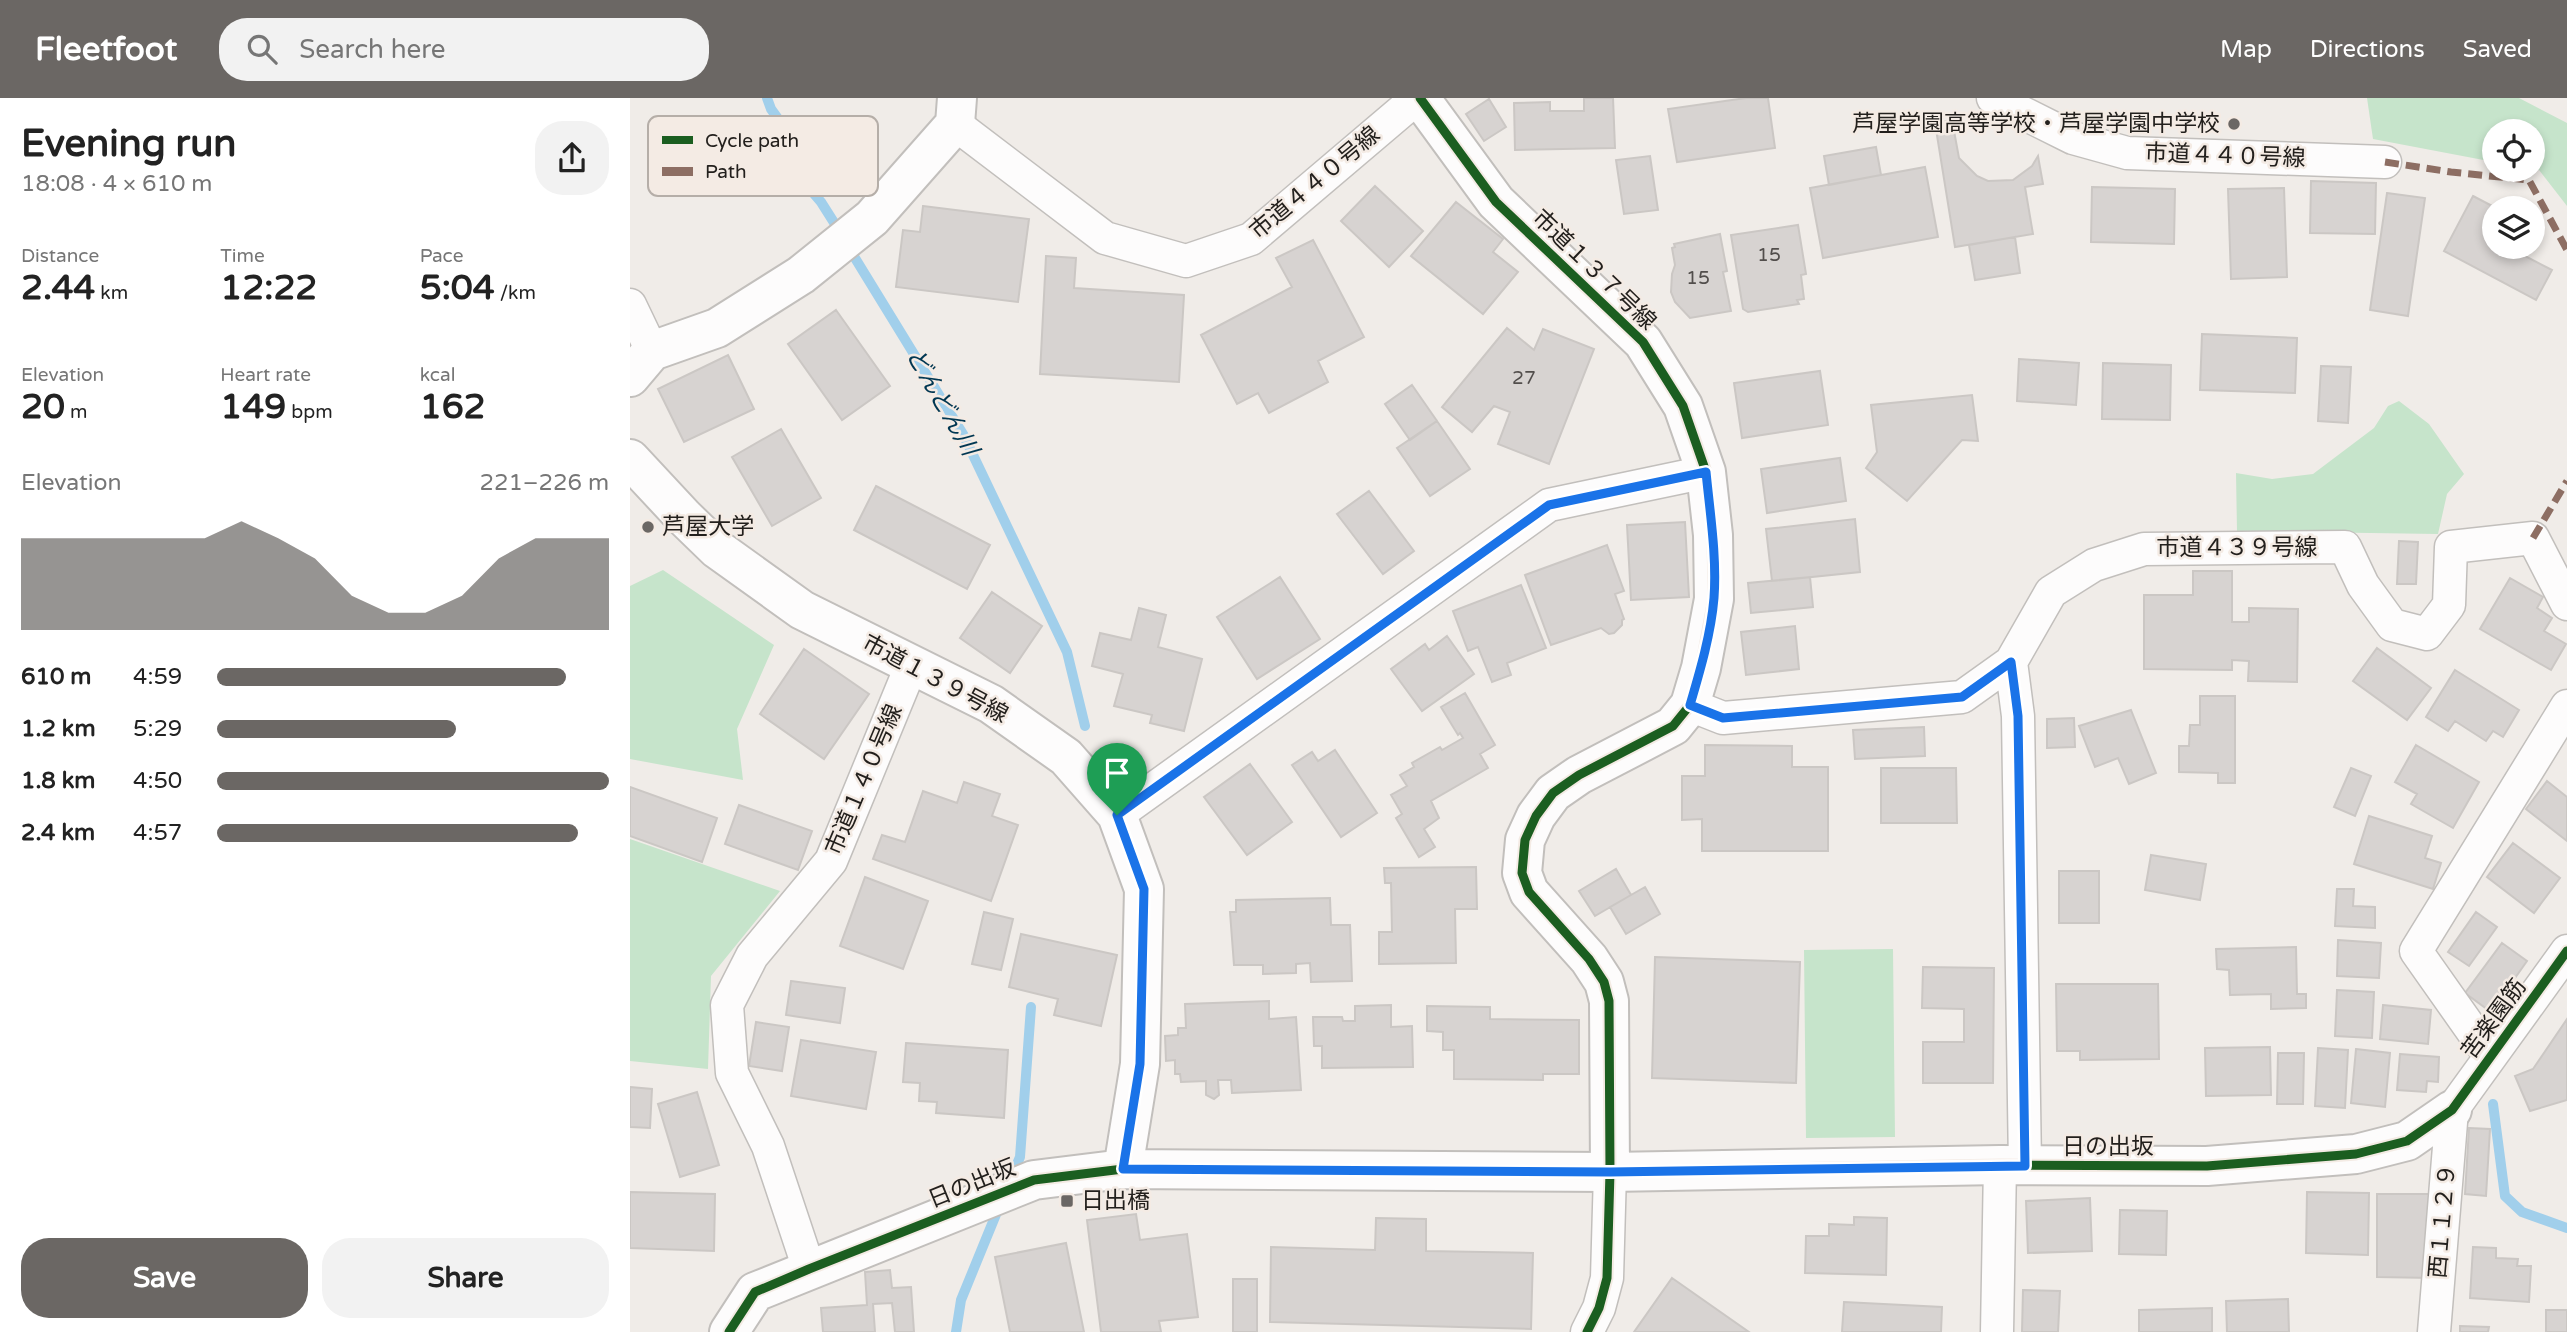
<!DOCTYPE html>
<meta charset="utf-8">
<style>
body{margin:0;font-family:"Varela Round","Noto Sans JP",sans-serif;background:#f2f2f2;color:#222;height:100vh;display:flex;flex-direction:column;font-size:26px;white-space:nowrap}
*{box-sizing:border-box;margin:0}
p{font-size:23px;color:#767676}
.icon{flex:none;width:38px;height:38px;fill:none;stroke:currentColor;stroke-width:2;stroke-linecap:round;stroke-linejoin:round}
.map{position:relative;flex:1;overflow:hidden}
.drawer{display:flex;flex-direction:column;background:#fff;width:630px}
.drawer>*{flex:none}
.fabs{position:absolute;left:1852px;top:21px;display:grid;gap:14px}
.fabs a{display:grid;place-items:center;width:63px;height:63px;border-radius:50%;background:#fff;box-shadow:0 4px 10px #0003;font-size:35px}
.pin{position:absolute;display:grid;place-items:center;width:60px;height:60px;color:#fff;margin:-72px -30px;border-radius:50% 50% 50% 0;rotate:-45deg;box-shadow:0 0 7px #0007}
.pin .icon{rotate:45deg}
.round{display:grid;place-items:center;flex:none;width:74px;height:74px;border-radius:28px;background:#f2f2f2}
.headline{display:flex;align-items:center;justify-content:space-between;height:119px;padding:0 21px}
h1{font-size:38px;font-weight:700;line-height:52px}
.metrics{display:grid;grid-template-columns:repeat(3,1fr);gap:10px;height:119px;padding:7px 21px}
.metrics div{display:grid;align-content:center}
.metrics b{font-size:35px;font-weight:700}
.metrics small{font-size:19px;font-weight:400}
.metrics p{font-size:19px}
.chart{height:196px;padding:14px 21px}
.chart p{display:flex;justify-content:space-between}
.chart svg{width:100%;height:126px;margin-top:7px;fill:#6b6764;opacity:.7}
.cta{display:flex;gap:14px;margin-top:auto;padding:14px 21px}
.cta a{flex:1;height:80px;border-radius:28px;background:#6b6764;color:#fff;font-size:28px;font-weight:700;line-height:80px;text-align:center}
.cta a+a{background:#f2f2f2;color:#222}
ul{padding:0 21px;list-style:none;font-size:23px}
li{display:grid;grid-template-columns:112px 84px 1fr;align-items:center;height:52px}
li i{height:18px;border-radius:9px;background:#6b6764}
header{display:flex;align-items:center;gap:42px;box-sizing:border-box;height:98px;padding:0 35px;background:#6b6764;color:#fff}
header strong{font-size:33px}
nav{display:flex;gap:38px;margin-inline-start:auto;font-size:24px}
.search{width:490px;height:63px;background:#f2f2f2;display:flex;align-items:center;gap:18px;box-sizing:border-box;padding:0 24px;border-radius:28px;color:#767676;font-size:26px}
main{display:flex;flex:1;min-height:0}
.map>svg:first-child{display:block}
</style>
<header>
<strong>Fleetfoot</strong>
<div class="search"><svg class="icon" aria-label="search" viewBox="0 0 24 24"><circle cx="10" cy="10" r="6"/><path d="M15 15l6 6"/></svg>Search here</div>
<nav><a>Map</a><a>Directions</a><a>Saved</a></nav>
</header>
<main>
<section class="drawer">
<div class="headline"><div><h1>Evening run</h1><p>18:08 · 4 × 610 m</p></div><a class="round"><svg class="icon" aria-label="share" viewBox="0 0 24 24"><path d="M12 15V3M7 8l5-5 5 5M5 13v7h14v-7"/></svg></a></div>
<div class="metrics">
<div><p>Distance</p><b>2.44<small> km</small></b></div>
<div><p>Time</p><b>12:22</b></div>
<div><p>Pace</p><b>5:04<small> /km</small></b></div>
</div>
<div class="metrics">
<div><p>Elevation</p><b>20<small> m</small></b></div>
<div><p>Heart rate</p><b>149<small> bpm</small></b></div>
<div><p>kcal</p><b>162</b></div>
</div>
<div class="chart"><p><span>Elevation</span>221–226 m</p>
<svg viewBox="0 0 160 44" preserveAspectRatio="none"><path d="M0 44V12L10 12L20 12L30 12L40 12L50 12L60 6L70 12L80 19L90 32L100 38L110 38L120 32L130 19L140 12L150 12L160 12V44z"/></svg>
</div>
<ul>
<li><b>610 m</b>4:59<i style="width:89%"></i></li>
<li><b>1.2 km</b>5:29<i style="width:61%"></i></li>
<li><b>1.8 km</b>4:50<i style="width:100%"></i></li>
<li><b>2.4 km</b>4:57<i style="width:92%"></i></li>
</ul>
<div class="cta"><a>Save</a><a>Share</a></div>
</section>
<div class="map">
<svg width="1937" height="1234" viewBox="0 0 1937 1234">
<rect width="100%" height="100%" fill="#f0ece8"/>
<path fill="#c6e4cb" d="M1737,0H1889L1937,25V108L1909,72L1902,71V33H1864V64L1743,41Z
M1769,303L1799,326L1834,376L1817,396L1808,436L1607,433L1606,375L1642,381L1683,376L1744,330L1758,308Z
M33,472L144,547L107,631L113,682L0,661V488Z
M0,741L150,793L81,878L78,971L0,963Z
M1263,851L1265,1039L1176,1040L1174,852Z"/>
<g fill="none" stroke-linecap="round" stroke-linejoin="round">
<path stroke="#a1cfeb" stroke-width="10" d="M137,0L141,11L154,29L158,66L191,104L210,134
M217,147L333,336L437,554L455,628
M1863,1006L1875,1098L1892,1114L1937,1130
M382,1078L390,1059L401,909
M326,1234L331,1202L369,1109"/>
</g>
<path fill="#d7d3d1" stroke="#cbc7c4" stroke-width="2" d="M954,0H983L985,50L885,52L884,5L920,4V13H954Z
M1116,0H1138L1145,50L1047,64L1038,11Z
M859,1L876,29L854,43L836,16Z
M1322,22L1329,60L1347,78L1358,83L1383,82L1402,68L1408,58L1413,86L1395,89L1403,136L1325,149L1305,25Z
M1246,49L1251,77L1199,87L1194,58Z
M1020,58L1028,112L994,116L986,62Z
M1295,69L1308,139L1193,160L1180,90Z
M1681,83L1746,85L1745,136L1680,135Z
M745,88L793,133L759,169L711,123Z
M1462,89L1545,91L1544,146L1461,144Z
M1654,90L1657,179L1601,181L1598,91Z
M1757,95L1795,100L1778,218L1740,212Z
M1843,98L1866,110H1864V149H1897L1893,157L1922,172L1906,202L1814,153Z
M826,104L873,141L863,154L888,174L853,216L781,158Z
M293,108L399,121L388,204L266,189L273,132L290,134Z
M1168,127L1176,176L1171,177L1174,201L1167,202L1169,206L1118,214L1113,211L1101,137Z
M1090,136L1097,173L1093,174L1101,213L1060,220L1045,204L1041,194L1042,176L1045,167L1042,150L1045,149L1044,146Z
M1385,139L1390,175L1345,182L1339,147Z
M683,142L734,239L688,263L698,284L639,315L628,295L607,306L571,237L662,189L646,160Z
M416,158L446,160L444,190L554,197L549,284L410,276Z
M206,212L260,288L212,322L158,246Z
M877,230L904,252L913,231L964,251L919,366L868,346L880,314L864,308L842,334L812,309Z
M1572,236L1667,240L1665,295L1570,292Z
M98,257L124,311L54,344L28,291Z
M1389,261L1449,265L1446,307L1387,303Z
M1473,265L1541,267L1540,322L1472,321Z
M1691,268L1721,269L1718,325L1688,323Z
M1190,273L1198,327L1112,340L1104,285Z
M782,287L807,323L780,342L755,306Z
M1342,297L1348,343L1332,342L1277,403L1236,370L1247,354L1241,307Z
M807,323L840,371L800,398L767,350Z
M151,331L191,400L142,428L102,359Z
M1210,360L1216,403L1137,415L1131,371Z
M246,388L360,447L337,491L224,432Z
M739,393L784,453L753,476L707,416Z
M1225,421L1230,474L1142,483L1136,431Z
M1055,424L1059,499L1001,502L997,427Z
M1769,443L1788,444L1786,486H1767Z
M977,447L994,493L985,496L994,521L992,522V527L984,535L979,536L971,530L921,547L895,477Z
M1563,473H1602V524H1619V510L1668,511L1667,584L1618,583L1619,563L1602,562V572L1514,571V497H1563Z
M650,479L690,541L627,581L587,519Z
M1180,479L1183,509L1121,515L1118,485Z
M1880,480L1913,499L1907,510L1922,520L1914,533L1936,546L1921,572L1850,531Z
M891,487L916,550L877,565L881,577L862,584L848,549L838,553L823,513Z
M362,494L412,528L380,575L330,540Z
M509,510L536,517L528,549L572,561L554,633L520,625L522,617L484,608L493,576L462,568L470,535L501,542Z
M1165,528L1169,571L1116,577L1111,534Z
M817,538L844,576L792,613L761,571L795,546L799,552Z
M1747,550L1801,590L1777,622L1723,583Z
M174,551L239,596L194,661L130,616Z
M1825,572L1889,612L1873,639L1863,633L1856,643L1825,623L1818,633L1796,619Z
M835,595L865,647L850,656L858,670L801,703L809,720L794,731L805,749L789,759L766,720L772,716L761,697L777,688L770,677L784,669L782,665L810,649L812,652L833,640L830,635L828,637L811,609Z
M1570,598H1605V685H1588V675L1549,674V648H1559L1560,627H1570Z
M1501,612L1526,675L1499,686L1488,660L1465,669L1449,628Z
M1444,620L1445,649L1417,650V621Z
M1294,629L1295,658L1225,661L1223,632Z
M1075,647L1162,648V669H1198V753H1072V721L1052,722V678H1075Z
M1786,647L1849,684L1823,730L1781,706L1787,696L1765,684Z
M705,652L747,715L711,739L662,667L682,654L688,663Z
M620,666L662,724L617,757L574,699Z
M1251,670H1326L1327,725H1251Z
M1721,670L1741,678L1725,718L1704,709Z
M1917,683L1937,699V743L1896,711Z
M334,684L370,696L362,718L388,727L361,803L243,761L252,737L275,744L293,693L327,705Z
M0,689L87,720L72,764L0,738Z
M109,707L182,733L168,772L95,746Z
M1739,718L1802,738L1795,760L1811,765L1803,791L1724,766Z
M1883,745L1930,780L1904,815L1857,779Z
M1521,757L1576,766L1570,802L1515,792Z
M846,769L847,811H825L826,865L749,866V834H762L761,785H755L754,770Z
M986,771L1001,797L965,818L949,793Z
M1429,773H1469V825H1429Z
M235,779L298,803L273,871L210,848Z
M1015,789L1030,816L996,836L980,809Z
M1707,791H1724L1723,808L1745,809V830L1705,828Z
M700,800L701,827H720L722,883L681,884L680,865L666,866V875L633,876V867H604L600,814H606V802Z
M354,814L383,821L371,872L342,866Z
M1846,814L1867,829L1839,868L1818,854Z
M391,836L487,857L471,928L424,917L428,901L379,889Z
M1708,842L1751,845L1749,880L1707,878Z
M1872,845L1897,863L1861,914L1835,895Z
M1666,849L1667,896H1676V910L1641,911V896L1600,897L1599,872L1587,871L1586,851Z
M1025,859L1170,864L1166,985L1022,980Z
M1293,869L1364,870L1363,985H1293V944H1334V911L1292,910Z
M161,883L215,890L210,925L156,917Z
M1426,886H1528L1529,961L1450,962V953H1427Z
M1707,892L1744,894L1742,940L1705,938Z
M639,903V921L666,919L671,992L602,995L601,982H588L589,997L584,1001L576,997V983L551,984L550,976H545V962L536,963L535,938L548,937V930H556L555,906Z
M761,907V929L782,928L783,969L692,970V948H684L683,919H712L713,923H725V908Z
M1753,907L1801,912L1798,946L1750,941Z
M797,908L860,909V921L949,922V976H913V982L824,981V952H813V934L797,933Z
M1937,921V1002L1900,1013L1885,978L1903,971Z
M126,924L159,929L152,973L119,968Z
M171,942L246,954L236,1011L161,998Z
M276,945L378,952L374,1020L306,1015L307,1004L289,1003L290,985L273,984Z
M1640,949L1641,997L1576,998L1575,950Z
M1688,950L1718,952L1715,1010L1685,1008Z
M1726,951L1760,955L1755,1009L1721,1005Z
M1648,955H1674L1673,1006H1647Z
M1770,956L1809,959L1808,984L1797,983L1796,994L1767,992Z
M0,989L22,991L20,1030L0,1029Z
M67,994L89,1067L50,1079L28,1006Z
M1839,1030L1860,1031L1856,1098L1835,1096Z
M0,1094L85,1096L84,1153L0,1150Z
M1677,1094L1739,1095L1738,1157L1676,1155Z
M1747,1096H1802V1180L1747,1179Z
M1460,1100L1462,1153L1398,1155L1396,1103Z
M1490,1112L1537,1113L1536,1157L1489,1156Z
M506,1116L510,1142L557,1136L568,1219L529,1223L531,1234H471L457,1122Z
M1224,1119L1257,1120L1256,1177L1175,1175L1176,1138H1199V1126L1224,1127Z
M746,1120L796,1121V1153L903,1155L901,1231L640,1224L641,1149L745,1152Z
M436,1145L454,1234H380L365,1159Z
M1843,1149L1866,1150V1160L1888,1161L1887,1168H1901L1899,1204L1840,1200Z
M260,1172L262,1190L281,1189L284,1234H265L262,1205L243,1206L245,1234H193L191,1210L237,1207L235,1174Z
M1042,1180L1119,1234H1004Z
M603,1181H627V1234H603Z
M1393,1192L1430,1193L1428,1234H1392Z
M1658,1201L1659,1234H1597L1596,1203Z
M1214,1204L1312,1209L1311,1234H1212Z
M1582,1210V1234H1509V1212Z
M1916,1212H1937V1234H1916Z
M1830,1228L1859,1229L1858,1234H1830Z"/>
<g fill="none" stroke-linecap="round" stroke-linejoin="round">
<g stroke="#c2bfbc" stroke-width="35">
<path id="street" d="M1363,0L1443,40L1497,55L1755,64
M325,26L475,140L556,163L621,141L787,0
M0,207L22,253
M1381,564L1388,618L1395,1068
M1060,607L1093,620L1332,599L1381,564L1421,494L1464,467L1514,451L1715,449L1733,487L1762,527L1797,536L1819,507L1821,449L1903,440L1937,506
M487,717L919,407L1076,374
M1860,958L1786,853L1937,608
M179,1171L138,1048L102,975L97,907L122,858L201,763L282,566
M957,1234L969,1210L977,1180L980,1074
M1367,1234L1370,1067
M1804,1234L1822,1012L1937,853"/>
</g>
<g stroke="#c2bfbc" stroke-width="42">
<path id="secondary" d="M790,0L866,104L1013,244L1053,308L1076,374L1083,437L1084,501L1071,570L1060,607L1043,628L949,677L923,695L906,718L895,742L892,775L899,794L959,861L974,884L979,903L980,1074
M0,279L22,253L87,230L171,177L242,120L325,26L327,0
M0,361L54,419L87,451L172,512L361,606L436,659L487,717L514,791L510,966L493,1071
M99,1234L125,1194L404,1082L493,1071L980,1074L1370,1067L1577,1068L1726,1056L1777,1043L1822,1012"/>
</g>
<use href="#street" stroke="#fdfcfc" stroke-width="32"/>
<use href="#secondary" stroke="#fdfcfc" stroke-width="38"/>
<path stroke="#8d6e63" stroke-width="7" stroke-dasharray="14 7" stroke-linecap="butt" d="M1755,64L1821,74L1899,82L1937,152
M1903,440L1937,383"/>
<g stroke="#f4ebe4" stroke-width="13">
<path id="cycleway" d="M790,0L866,104L1013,244L1053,308L1076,374L1083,437L1084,501L1071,570L1060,607L1043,628L949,677L923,695L906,718L895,742L892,775L899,794L959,861L974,884L979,903L980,1074L977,1180L969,1210L957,1234
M99,1234L125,1194L179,1171L404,1082L493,1071L980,1074L1370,1067L1577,1068L1726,1056L1777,1043L1822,1012L1937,853"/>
</g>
<use href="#cycleway" stroke="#1b5e20" stroke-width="9"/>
</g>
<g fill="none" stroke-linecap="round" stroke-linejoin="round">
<g stroke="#fff" stroke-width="14">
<path id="route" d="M1076,374C1080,415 1087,459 1084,500C1081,536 1070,573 1060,607L1093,620L1332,599L1381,564L1388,618L1395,1068L980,1074L493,1071L510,966L514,791L487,717L919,407Z"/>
</g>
<use href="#route" stroke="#1a73e8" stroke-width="9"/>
</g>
<g fill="#6b6764" stroke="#f4ebe4" stroke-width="2.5">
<circle cx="1604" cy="26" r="7"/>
<circle cx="18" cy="429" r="7"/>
<rect x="430" y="1096" width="14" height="14" rx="3.5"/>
</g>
<g text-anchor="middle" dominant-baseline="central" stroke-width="5" stroke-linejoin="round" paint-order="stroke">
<g font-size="19" fill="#524e4c">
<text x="1139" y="157">15</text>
<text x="1068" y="180">15</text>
<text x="894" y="280">27</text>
</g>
<g font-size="23" fill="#23201d" stroke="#f4ebe4" text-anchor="start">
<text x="1590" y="26" text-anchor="end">芦屋学園高等学校・芦屋学園中学校</text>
<text x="32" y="429">芦屋大学</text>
<text x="451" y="1103">日出橋</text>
</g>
<g font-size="23" fill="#23201d" stroke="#f4ebe4">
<text transform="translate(1595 58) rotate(2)">市道４４０号線</text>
<text transform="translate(685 85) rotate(-40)">市道４４０号線</text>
<text transform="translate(964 172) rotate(44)">市道１３７号線</text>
<text x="1607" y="450">市道４３９号線</text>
<text transform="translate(305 581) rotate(28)">市道１３９号線</text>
<text transform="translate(234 682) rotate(-67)">市道１４０号線</text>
<text transform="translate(1864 921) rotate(-54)">苦楽園筋</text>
<text x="1478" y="1049">日の出坂</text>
<text transform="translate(342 1086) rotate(-22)">日の出坂</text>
<text transform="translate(1813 1123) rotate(-85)">西１１２９</text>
</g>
<g font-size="24" font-style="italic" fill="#003752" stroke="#f4ebe4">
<text transform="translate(312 304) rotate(60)">どんどん川</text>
</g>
</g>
<rect x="18" y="18" width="230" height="80" rx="10" fill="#f4ebe4" stroke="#b5aea8" stroke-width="2"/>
<rect x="32" y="38" width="31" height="8" fill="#1b5e20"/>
<rect x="32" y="69" width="31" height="9" fill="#8d6e63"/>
<g font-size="19" fill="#23201d">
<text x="75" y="49">Cycle path</text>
<text x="75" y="80">Path</text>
</g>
</svg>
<div class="fabs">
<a><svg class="icon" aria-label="locate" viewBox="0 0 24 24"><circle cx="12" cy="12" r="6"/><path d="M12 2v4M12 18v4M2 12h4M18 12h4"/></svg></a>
<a><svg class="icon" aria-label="layers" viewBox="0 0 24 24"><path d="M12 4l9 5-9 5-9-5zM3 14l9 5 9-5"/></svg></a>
</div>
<div class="pin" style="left:487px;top:717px;background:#1e9e55"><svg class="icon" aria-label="arrive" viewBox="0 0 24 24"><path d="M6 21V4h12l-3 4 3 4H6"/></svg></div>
</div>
</main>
